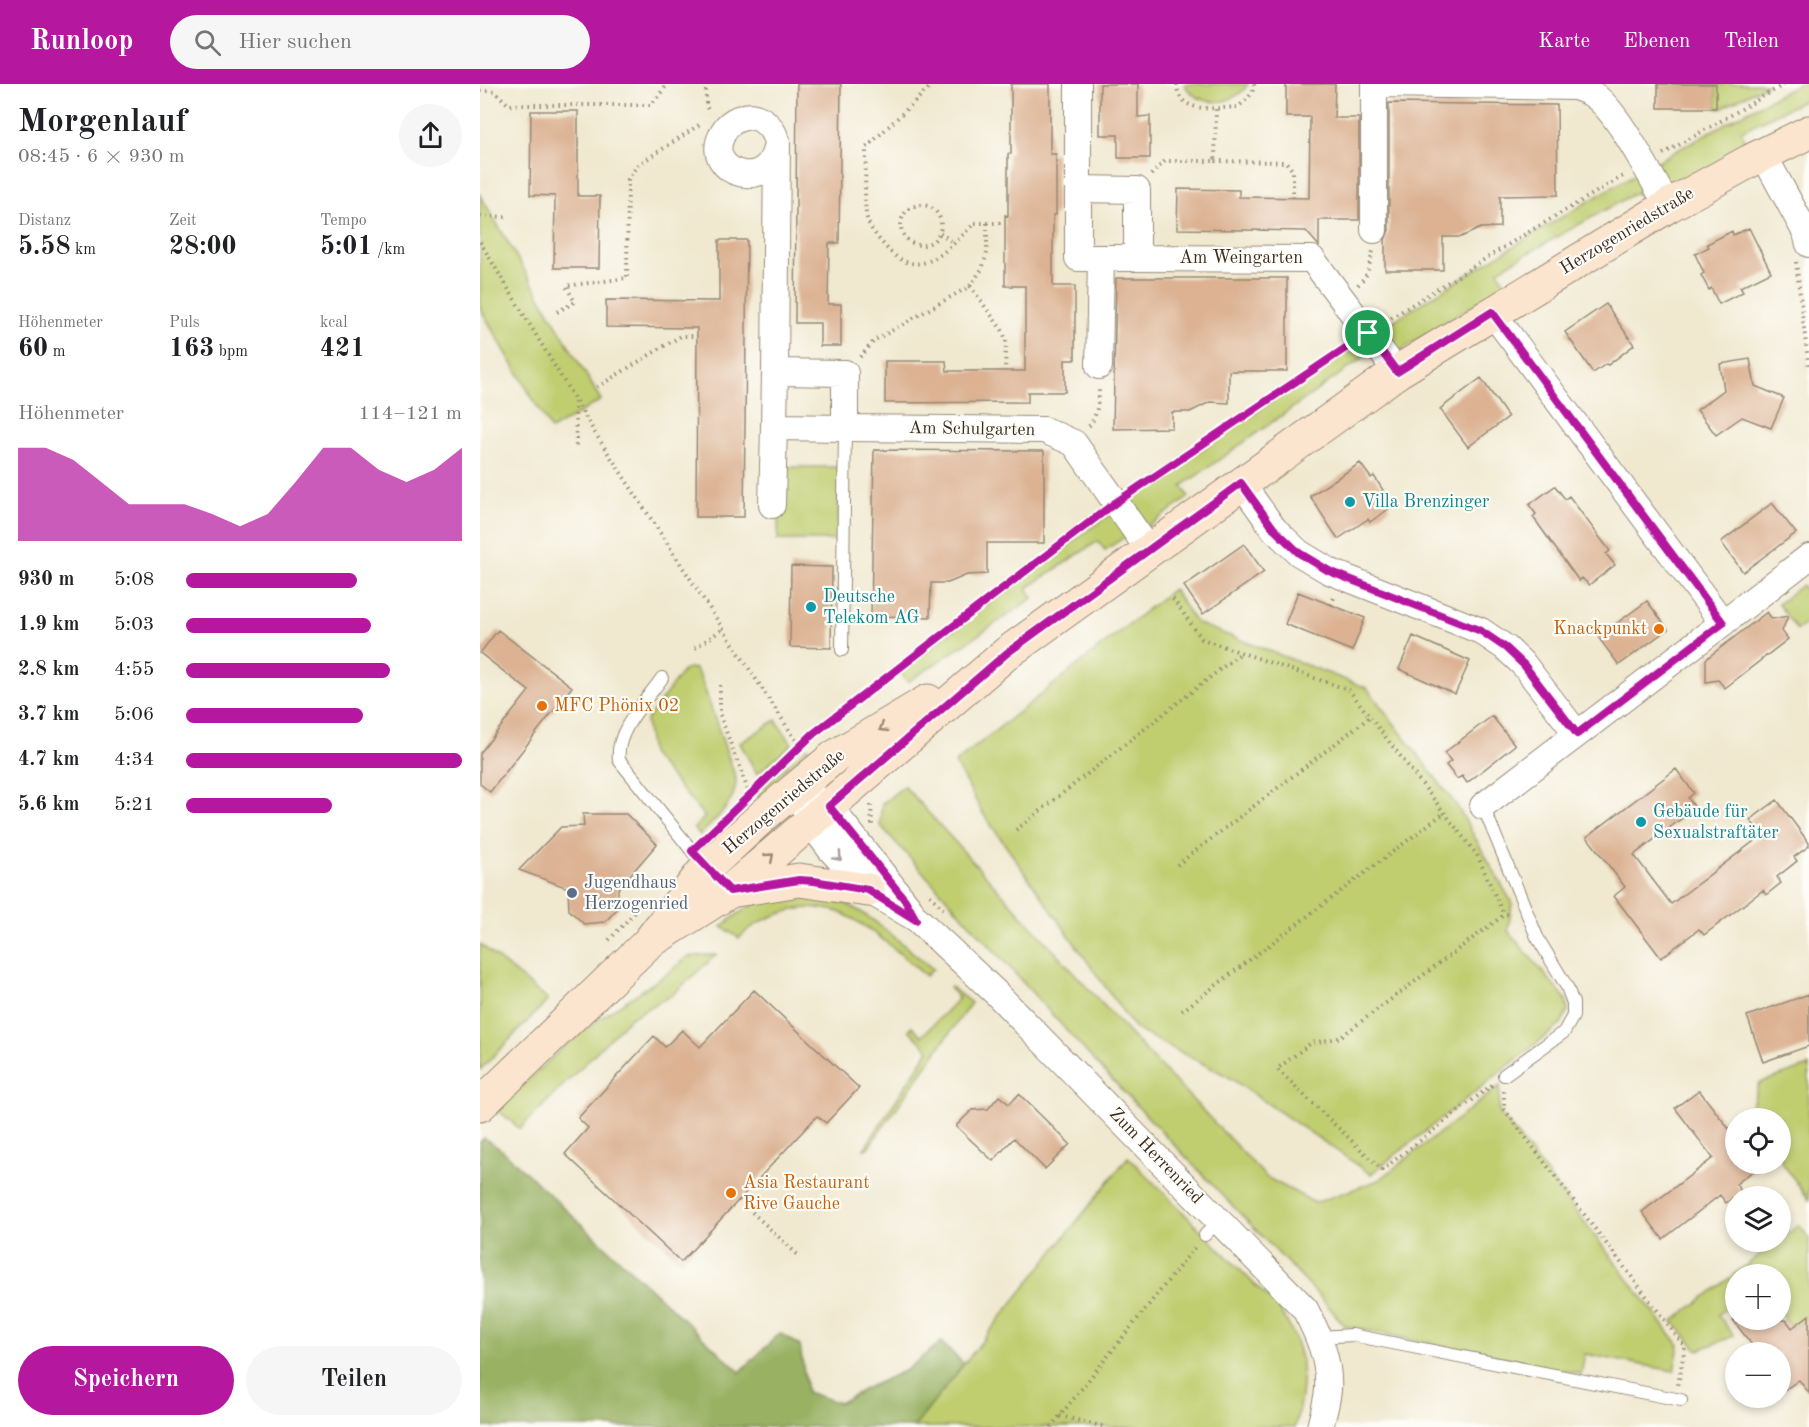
<!DOCTYPE html>
<html lang="de">
<meta charset="utf-8">
<style>
body{margin:0;font-family:"Old Standard TT",serif;background:#f6f6f6;color:#202124;height:100vh;display:flex;flex-direction:column;font-size:22px;white-space:nowrap}
*{box-sizing:border-box;margin:0}
p{font-size:20px;color:#757577}
.icon{flex:none;width:33px;height:33px;fill:none;stroke:currentColor;stroke-width:2;stroke-linecap:round;stroke-linejoin:round}
.map{position:relative;flex:1;overflow:hidden}
.panel{display:flex;flex-direction:column;background:#fff;width:480px}
.panel>*{flex:none}
.fabs{position:absolute;left:1245px;top:1024px;display:grid;gap:12px}
.fabs a{display:grid;place-items:center;width:66px;height:66px;border-radius:50%;background:#fff;box-shadow:0 3px 9px #0003;font-size:30px}
.pin{position:absolute;display:grid;place-items:center;width:51px;height:51px;color:#fff;margin:-26px;border:3px solid #fff;border-radius:50%;box-shadow:0 2px 6px #0007}
.round{display:grid;place-items:center;flex:none;width:63px;height:63px;border-radius:32px;background:#f6f6f6}
.summary{display:flex;align-items:center;justify-content:space-between;height:102px;padding:0 18px}
h1{font-size:33px;font-weight:700;line-height:45px}
.stats{display:grid;grid-template-columns:repeat(3,1fr);gap:9px;height:102px;padding:6px 18px}
.stats div{display:grid;align-content:center}
.stats b{font-size:26px;font-weight:700}
.stats small{font-size:16px;font-weight:400}
.stats p{font-size:16px}
.chart{height:168px;padding:12px 18px}
.chart p{display:flex;justify-content:space-between}
.chart svg{width:100%;height:108px;margin-top:6px;fill:#b5179e;opacity:.7}
.action{display:flex;gap:12px;margin-top:auto;padding:12px 18px}
.action a{flex:1;height:69px;border-radius:36px;background:#b5179e;color:#fff;font-size:24px;font-weight:700;line-height:69px;text-align:center}
.action a+a{background:#f6f6f6;color:#202124}
ul{padding:0 18px;list-style:none;font-size:20px}
li{display:grid;grid-template-columns:96px 72px 1fr;align-items:center;height:45px}
li i{height:15px;border-radius:8px;background:#b5179e}
header{display:flex;align-items:center;gap:36px;box-sizing:border-box;height:84px;padding:0 30px;background:#b5179e;color:#fff}
header strong{font-size:28px}
nav{display:flex;gap:33px;margin-inline-start:auto;font-size:21px}
.search{width:420px;height:54px;background:#f6f6f6;display:flex;align-items:center;gap:15px;box-sizing:border-box;padding:0 21px;border-radius:33px;color:#757577;font-size:22px}
main{display:flex;flex:1;min-height:0}
.map>svg:first-child{display:block}
</style>
<header>
<strong>Runloop</strong>
<div class="search"><svg class="icon" aria-label="search" viewBox="0 0 24 24"><circle cx="10" cy="10" r="6"/><path d="M15 15l6 6"/></svg>Hier suchen</div>
<nav><a>Karte</a><a>Ebenen</a><a>Teilen</a></nav>
</header>
<main>
<section class="panel">
<div class="summary"><div><h1>Morgenlauf</h1><p>08:45 · 6 × 930 m</p></div><a class="round"><svg class="icon" aria-label="share" viewBox="0 0 24 24"><path d="M12 15V3M7 8l5-5 5 5M5 13v7h14v-7"/></svg></a></div>
<div class="stats">
<div><p>Distanz</p><b>5.58<small> km</small></b></div>
<div><p>Zeit</p><b>28:00</b></div>
<div><p>Tempo</p><b>5:01<small> /km</small></b></div>
</div>
<div class="stats">
<div><p>Höhenmeter</p><b>60<small> m</small></b></div>
<div><p>Puls</p><b>163<small> bpm</small></b></div>
<div><p>kcal</p><b>421</b></div>
</div>
<div class="chart"><p><span>Höhenmeter</span>114–121 m</p>
<svg viewBox="0 0 160 44" preserveAspectRatio="none"><path d="M0 44V6L10 6L20 11L30 20L40 29L50 29L60 29L70 33L80 38L90 33L100 20L110 6L120 6L130 15L140 20L150 15L160 6V44z"/></svg>
</div>
<ul>
<li><b>930 m</b>5:08<i style="width:62%"></i></li>
<li><b>1.9 km</b>5:03<i style="width:67%"></i></li>
<li><b>2.8 km</b>4:55<i style="width:74%"></i></li>
<li><b>3.7 km</b>5:06<i style="width:64%"></i></li>
<li><b>4.7 km</b>4:34<i style="width:100%"></i></li>
<li><b>5.6 km</b>5:21<i style="width:53%"></i></li>
</ul>
<div class="action"><a>Speichern</a><a>Teilen</a></div>
</section>
<div class="map">
<svg width="1329" height="1343" viewBox="0 0 1329 1343">
<rect width="100%" height="100%" fill="#fdfcf7"/>
<filter id="ink" filterUnits="userSpaceOnUse"><feTurbulence type="fractalNoise" baseFrequency=".0167" numOctaves="2"/><feDisplacementMap in="SourceGraphic" scale="12" xChannelSelector="R" yChannelSelector="G"/><feConvolveMatrix kernelMatrix="1 2 1 2 8 2 1 2 1" color-interpolation-filters="sRGB"/></filter>
<filter id="wash" filterUnits="userSpaceOnUse"><feTurbulence type="fractalNoise" baseFrequency=".008" numOctaves="4" result="noise"/><feDisplacementMap in="SourceGraphic" scale="24" xChannelSelector="R" yChannelSelector="G"/><feGaussianBlur stdDeviation="1.35" result="paint"/><feColorMatrix in="noise" values="0 0 0 0 0 0 0 0 0 0 0 0 0 0 0 0 0 1.4 0 .05"/><feComposite in="paint" operator="in"/></filter>
<g filter="url(#wash)">
<rect width="100%" height="100%" fill="#f0e8cf"/>
<path fill="#c0ce70" stroke="#7e7c47" stroke-width="1.5" d="M704,0H768C754,23 717,24 704,0Z
M1236,0H1288L1240,25L1236,24Z
M1319,0H1329V14L1261,47L1270,65L1165,122L1157,108L1018,186L1025,201L899,280L890,269L702,402L709,413L667,443L648,416C731,360 812,302 896,248C1034,160 1174,75 1319,0Z
M0,111L121,316L71,346L0,224Z
M299,383H359L358,456H298Z
M634,427L649,450L625,466L618,457L547,504L553,514L428,598L419,587Z
M1322,501L1329,512V537L1317,546L1298,520Z
M693,505L716,539L887,604L977,722L1032,819L1028,847L1086,915L1088,927L1080,941L891,1090L747,992L655,945L504,731L475,679Z
M209,584L215,585L220,592L256,695C256,720 236,734 220,751L214,744L225,733L171,670L166,637L203,587Z
M296,636L312,660L277,690L260,659Z
M327,664L337,667L280,715L278,710L280,706Z
M424,702L647,947L786,1093L835,1119L899,1096L1020,1002L1019,1028L1199,1261L1194,1287L1105,1270L1101,1290L865,1242L841,1214L617,980L400,741L402,720Z
M299,808C322,811 347,812 368,821C396,834 428,866 453,885L446,892C423,873 381,833 352,826C335,822 318,824 302,829C285,834 272,841 259,854L242,843C259,827 277,817 299,808Z
M0,860L68,916L0,986Z
M225,871H236L192,911L150,934L40,1045L20,1028L18,1025L83,963L123,932L187,890L207,873Z
M471,903L491,919L388,1064L384,1065L449,966L429,946L432,942L442,952L479,914L469,904Z
M1329,982V1116L1301,1077L1300,1035H1269L1268,1033L1279,999Z
M648,1073L799,1225C828,1269 826,1294 815,1343H434Z
M1319,1141L1329,1154V1231L1312,1244L1301,1228L1300,1191H1256L1255,1217L1238,1231L1254,1252L1218,1266L1193,1237L1297,1158H1300L1301,1155Z"/>
<path fill="#98b162" stroke="#6a6e40" stroke-width="1.5" d="M4,1054L22,1066L260,1288L300,1249L320,1262L327,1308L359,1319L387,1304L426,1286L461,1258L484,1280L434,1343H0V1058Z"/>
<g id="blocks">
<path fill="#dcb293" d="M317,0H361L359,159H349L348,220H361V262H340V239H315Z
M531,0H570V70H576V131H573V202H595V276H585V308H548V318L405,319V277H466L467,287H545V202H525V131L528,132V70H531Z
M620,0H658V33L670,32V74H638V51H620Z
M806,0H855L854,34H879V136H839V162L826,147L697,145L698,105L759,106V113L829,114L830,33H806Z
M1178,0H1236V24H1178Z
M909,19L1077,21L1078,111L1020,112V143L1001,144L981,153H963V186H905V156L909,146Z
M51,27H98V112H120L119,184H74L75,112L50,111Z
M1269,144L1291,188L1260,203L1263,208L1239,220L1231,204L1229,206L1221,191L1224,189L1215,170L1229,163L1227,160L1252,147L1253,151Z
M239,156H267L264,433H216L217,244L126,243V216L239,217Z
M636,194H807V287H749V319L730,318L710,328H692V344L633,345Z
M1126,220L1154,261L1128,281L1126,280L1113,289L1085,248Z
M1270,275L1275,302L1304,314L1291,344L1262,333L1236,351L1217,326L1244,306L1240,280Z
M1001,294L1028,333L988,363L960,325Z
M394,366L564,367V459H507V490L487,491L468,499H451L450,533L391,532Z
M880,379L891,394L894,392L903,406L900,408L910,424L890,438L888,435L858,455L830,412Z
M1075,402L1085,415L1089,412L1130,467L1126,470L1135,481L1109,501L1102,494L1099,497L1053,433L1056,430L1049,421Z
M1292,419L1316,449L1263,488L1241,458Z
M764,460L784,488L723,530L704,502Z
M311,482L352,483L351,564L310,563Z
M818,508L885,534L872,567L805,540Z
M1167,517L1188,545L1139,581L1118,553Z
M1287,528L1292,535L1308,532L1302,547L1308,555L1245,604L1238,596L1226,598V575Z
M18,546L92,603L10,708L0,700V669L49,607L0,569Z
M933,552L990,577L975,610L919,585Z
M1012,632L1035,661L987,699L982,692L977,695L966,681L971,677L964,669Z
M1196,685L1214,709L1208,714L1215,724L1154,771L1191,820L1282,751L1270,736L1297,716L1329,759V762L1314,773L1317,777L1297,793L1301,799L1286,811L1283,806L1224,851L1219,845L1181,874L1134,812L1145,803L1107,753Z
M103,730H146L177,760L138,805V824L125,838L104,840L89,826L88,804L39,786L81,743L104,742Z
M274,906L379,1004L346,1039L337,1032L201,1178L85,1070L108,1044L98,1034L174,952L185,963L202,946L220,963Z
M1329,910V962L1283,978L1267,932Z
M1219,1006L1256,1054V1080H1282L1256,1100L1261,1107L1246,1119L1240,1111L1183,1155L1162,1128L1233,1074L1195,1024Z
M539,1010L590,1060L565,1085L534,1054L513,1077L476,1042L492,1026L508,1025L519,1012L529,1020Z
M1329,1231V1309L1319,1296L1300,1309V1269H1278L1253,1236H1306L1312,1244Z"/>
</g>
</g>
<g filter="url(#ink)">
<use href="#blocks" fill-opacity="0" stroke="#968976" stroke-width="1.5"/>
<g fill="none" stroke-linecap="round" stroke-linejoin="round">
<g stroke="#968976" stroke-width="14">
<path id="lane" d="M362,566L365,344
M182,594C166,617 135,647 139,676L225,783
M1003,722L1057,853L1087,903L1093,919V932L1084,948L1024,991
M725,1151L739,1136
M840,1253L872,1251L1201,1316"/>
</g>
<g stroke="#968976" stroke-width="28">
<path id="street" d="M598,0V105
M899,0L1095,3C1101,5 1107,7 1112,10C1138,26 1171,94 1188,122
M1283,70L1326,149L1329,160
M894,146V0
M657,174H598V105L657,106V174L832,175L917,288
M1012,228L1243,539
M619,282L621,174
M295,288L297,57C290,38 275,25 254,37C249,40 244,45 242,51C222,88 292,114 297,57
M365,344L294,343L295,288L365,289V344L564,346L594,359L669,466
M761,399L794,445L819,469L849,487L1001,547L1026,564L1044,581L1097,650
M292,421L294,343
M317,704L330,738L351,766L388,806L437,835L516,909L825,1225C838,1250 850,1276 848,1306C847,1318 843,1331 840,1343
M333,713L349,722L430,825
M1003,722L1329,473"/>
</g>
<g stroke="#968976" stroke-width="35">
<path id="secondary" d="M250,807L319,796L388,806
M168,859L250,807L527,569L917,288L1188,122L1270,77L1329,48
M0,1021L168,859L226,784L284,731L354,673L448,617"/>
</g>
<path stroke="#968976" stroke-width="4" stroke-dasharray="1.5 4.5" stroke-linecap="butt" d="M226,0V22L230,29
M697,0C697,31 737,24 758,23C765,17 774,10 774,0
M0,7H14L29,21H171L188,0
M1183,70L1305,0
M735,77L806,78L813,87V114
M671,91L685,77H735L736,24
M421 141a20 20 0 1 1 40 0a20 20 0 1 1-40 0Z
M0,132L29,133
M507,139H525
M460,149L474,159
M0,158L115,349L319,661
M1316,178L1329,284
M878,201L887,190L893,167
M490,202L522,246L526,256L525,287
M77,228L95,218L86,202L147,194L148,95L158,81L222,39
M906,237L1042,152L1145,91
M380,273L395,256L490,202L502,185L507,169V139H495C467,166 439,202 404,161C397,153 387,141 386,129C384,108 386,85 386,64L453,0
M117,303L201,252H217
M95,318L96,363
M609,342C617,333 619,316 619,304
M654,406L869,261
M693,515L722,555L869,606L997,771L1024,831
M851,521L855,511
M215,564L243,545
M240,601V631L269,709
M303,678L333,650L619,431
M391,721L392,741
M536,746L761,569
M697,781L890,633
M450,811L463,825
M129,856L157,826
M702,927L964,729
M1012,1001L902,1086L797,985L831,959L859,954L1024,831L1032,829
M1024,1007V1025L1205,1263L1198,1301
M259,1116L320,1173
M580,1332L626,1343
M571,1343L715,1163"/>
<use href="#lane" stroke="#fff" stroke-width="12"/>
<use href="#street" stroke="#fff" stroke-width="26"/>
<use href="#secondary" stroke="#fce5cf" stroke-width="33"/>
</g>
<defs><path id="oneway-chevron" d="M-2-3.5L2.5 0L-2 3.5" fill="none" stroke-width="1.6" stroke-linecap="round" stroke-linejoin="round" transform="scale(1.5)"/></defs>
<g stroke="#9c8876">
<use href="#oneway-chevron" transform="translate(403 644) rotate(149)"/>
<use href="#oneway-chevron" transform="translate(290 773) rotate(-41)"/>
</g>
<use stroke="#a79f9a" href="#oneway-chevron" transform="translate(358 773) rotate(47)"/>
</g>
<g fill="none" stroke-linecap="round" stroke-linejoin="round" filter="url(#ink)">
<g stroke="#fff" stroke-width="12">
<path id="route" d="M1012,228L1243,539L1097,650L1044,581L1026,564L1001,547L849,487L819,469L794,445L761,399L527,569L349,722L425,816L436,836L388,806L334,797L319,796L250,807L212,767L333,650L514,511L635,419L888,249L917,288Z"/>
</g>
<use href="#route" stroke="#b5179e" stroke-width="8"/>
</g>
<g fill="#0f9aa8" stroke="#fdfcf7" stroke-width="2">
<circle cx="870" cy="418" r="6"/>
<circle cx="331" cy="523" r="6"/>
<circle cx="1161" cy="738" r="6"/>
</g>
<g fill="#e8710a" stroke="#fdfcf7" stroke-width="2">
<circle cx="1179" cy="545" r="6"/>
<circle cx="62" cy="622" r="6"/>
<circle cx="251" cy="1109" r="6"/>
</g>
<circle fill="#5c6f8a" stroke="#fdfcf7" stroke-width="2" cx="92" cy="809" r="6"/>
<g text-anchor="middle" dominant-baseline="central" stroke-width="4.5" stroke-linejoin="round" paint-order="stroke">
<g font-size="18" fill="#3b2a1e" stroke="#fdfcf7">
<text transform="translate(1147 147) rotate(-31)">Herzogenriedstraße</text>
<text x="761" y="174">Am Weingarten</text>
<text transform="translate(492 345) rotate(1)">Am Schulgarten</text>
<text transform="translate(304 718) rotate(-40)">Herzogenriedstraße</text>
<text transform="translate(676 1072) rotate(46)">Zum Herrenried</text>
</g>
<g font-size="18" fill="#0d838f" stroke="#fdfcf7" text-anchor="start">
<text x="882" y="418">Villa Brenzinger</text>
<text x="343" y="513">Deutsche<tspan x="343" dy="21">Telekom AG</tspan></text>
<text x="1173" y="728">Gebäude für<tspan x="1173" dy="21">Sexualstraftäter</tspan></text>
</g>
<g font-size="18" fill="#c56008" stroke="#fdfcf7" text-anchor="start">
<text x="1167" y="545" text-anchor="end">Knackpunkt</text>
<text x="74" y="622">MFC Phönix 02</text>
<text x="263" y="1099">Asia Restaurant<tspan x="263" dy="21">Rive Gauche</tspan></text>
</g>
<g font-size="18" fill="#4e5e75" stroke="#fdfcf7" text-anchor="start">
<text x="104" y="799">Jugendhaus<tspan x="104" dy="21">Herzogenried</tspan></text>
</g>
</g>
</svg>
<div class="fabs">
<a><svg class="icon" aria-label="locate" viewBox="0 0 24 24"><circle cx="12" cy="12" r="6"/><path d="M12 2v4M12 18v4M2 12h4M18 12h4"/></svg></a>
<a><svg class="icon" aria-label="layers" viewBox="0 0 24 24"><path d="M12 4l9 5-9 5-9-5zM3 14l9 5 9-5"/></svg></a>
<a>+</a>
<a>−</a>
</div>
<div class="pin" style="left:888px;top:249px;background:#1e9e55"><svg class="icon" aria-label="arrive" viewBox="0 0 24 24"><path d="M6 21V4h12l-3 4 3 4H6"/></svg></div>
</div>
</main>
